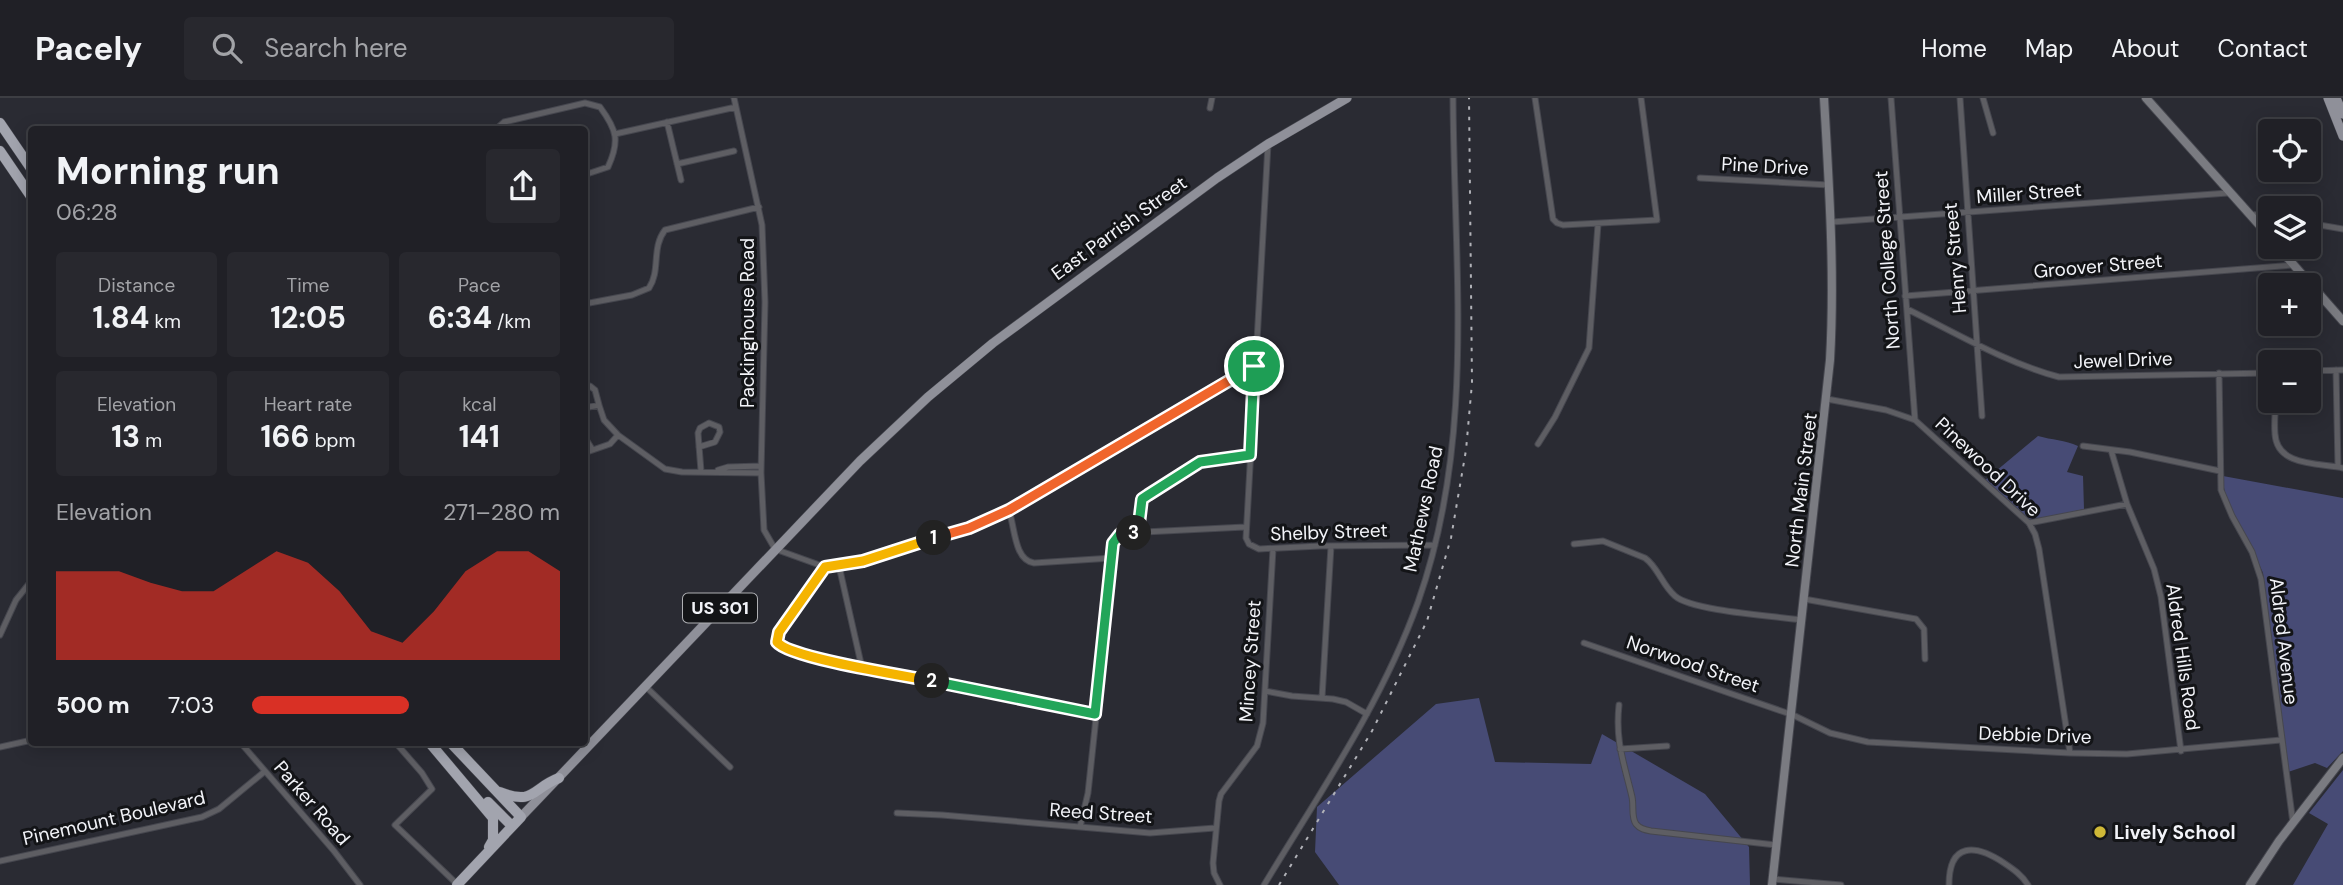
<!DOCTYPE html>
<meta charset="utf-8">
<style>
body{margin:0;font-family:"DM Sans",sans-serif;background:#28282e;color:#f1f3f6;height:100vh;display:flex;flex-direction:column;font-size:26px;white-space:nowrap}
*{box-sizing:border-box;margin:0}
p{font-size:23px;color:#a2a3a7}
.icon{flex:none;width:38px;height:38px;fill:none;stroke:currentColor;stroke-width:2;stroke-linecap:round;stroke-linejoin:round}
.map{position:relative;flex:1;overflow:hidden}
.side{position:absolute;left:28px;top:28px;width:560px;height:620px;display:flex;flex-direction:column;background:#202026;border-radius:7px;box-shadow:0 4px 18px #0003,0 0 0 2px #3d3e43}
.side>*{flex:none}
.tools{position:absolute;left:2258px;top:21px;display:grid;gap:14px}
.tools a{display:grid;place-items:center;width:63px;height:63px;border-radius:7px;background:#202026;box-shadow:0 4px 18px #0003,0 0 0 2px #3d3e43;font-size:35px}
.pin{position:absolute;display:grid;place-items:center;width:60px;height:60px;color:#fff;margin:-30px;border:4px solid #fff;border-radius:50%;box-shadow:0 2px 7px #0007}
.km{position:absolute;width:35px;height:35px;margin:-18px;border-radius:50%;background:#222;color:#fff;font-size:19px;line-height:35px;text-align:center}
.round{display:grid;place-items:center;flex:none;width:74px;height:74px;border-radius:7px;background:#28282e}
.headline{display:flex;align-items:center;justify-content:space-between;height:119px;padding:0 28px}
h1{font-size:38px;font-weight:700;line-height:52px}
.metrics{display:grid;grid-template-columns:repeat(3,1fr);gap:10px;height:119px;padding:7px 28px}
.metrics div{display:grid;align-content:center;border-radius:7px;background:#28282e;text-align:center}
.metrics b{font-size:30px;font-weight:700}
.metrics small{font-size:19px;font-weight:400}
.metrics p{font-size:19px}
.chart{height:196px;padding:14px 28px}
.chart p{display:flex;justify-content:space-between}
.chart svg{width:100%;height:126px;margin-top:7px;fill:#d93025;opacity:.7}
ul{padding:0 28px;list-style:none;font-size:23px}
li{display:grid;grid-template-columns:112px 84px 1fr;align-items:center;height:52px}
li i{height:18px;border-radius:9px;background:#d93025}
header{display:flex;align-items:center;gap:42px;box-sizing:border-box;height:98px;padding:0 35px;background:#202026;border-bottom:2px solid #3d3e43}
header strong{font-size:33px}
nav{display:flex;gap:38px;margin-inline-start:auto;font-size:24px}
.search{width:490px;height:63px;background:#28282e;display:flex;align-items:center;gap:18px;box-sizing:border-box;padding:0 24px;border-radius:7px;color:#a2a3a7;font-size:26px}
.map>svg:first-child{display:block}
</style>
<header>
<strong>Pacely</strong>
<div class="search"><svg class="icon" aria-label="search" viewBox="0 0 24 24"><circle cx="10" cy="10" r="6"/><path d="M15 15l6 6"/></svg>Search here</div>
<nav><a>Home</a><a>Map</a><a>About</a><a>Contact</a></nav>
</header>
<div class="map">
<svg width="2343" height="787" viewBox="0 0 2343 787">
<rect width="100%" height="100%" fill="#2a2b33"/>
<path fill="#474b75" d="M2038,338C2052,342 2065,342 2078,348L2067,374L2083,378L2084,411L2029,424L1984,383Z
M2223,378L2343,400V653L2327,670L2315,665L2288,674L2263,475C2250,443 2223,413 2223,378Z
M1479,600L1495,664L1591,666L1602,636L1705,696L1749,749L1750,787H1339L1315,754L1317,709L1436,606Z
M2343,672V787H2293L2328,726L2309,715Z"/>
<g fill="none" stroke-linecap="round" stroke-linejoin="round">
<g stroke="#46474f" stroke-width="7">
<path id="street" d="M734,0L762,127L765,204L761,375L764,432L775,451L825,469L839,468L863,463L969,430L1009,413L1254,268
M1535,0L1553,121L1557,125L1563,127L1657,122L1641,0
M1891,0L1915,322
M1960,0L1982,318
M1983,0L1993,35
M1210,10L1212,0
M667,24L681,82
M495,32L504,24L585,5L600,9C617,32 620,43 608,69L584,77
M615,36L736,9
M1268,46L1246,440L1249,446L1259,451L1320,448L1435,447
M677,66L734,53
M1700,80L1829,87
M2250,116L2270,119
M1832,124L2228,95
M2308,125L2343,131
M1905,198L2293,167
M584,206L632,197L649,190C661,172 651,150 665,132L759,109
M1907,211C1956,235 2006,265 2059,279L2270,275
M2336,272L2338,369
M2308,273L2343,272
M2219,275L2221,392L2232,418L2252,454L2261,481L2293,725
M584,289L590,288L595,292L599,307L584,310
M1827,301L1886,312L1915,322L2029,425L2035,436L2039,451L2070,655
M2276,303C2275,314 2274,325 2275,336C2277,369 2320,365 2343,370
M599,307L604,322L618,337L665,371L682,374L761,375
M584,338L592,351
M1538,346L1555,319L1589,250L1598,126
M2083,348L2130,354L2220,373
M699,349L715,344L720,334L719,329L709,325L700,330L698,335L701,373
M2111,352L2127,406L2154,471L2161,499L2181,653
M584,355L610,346L618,337
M718,372L728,369L761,368
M1009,413C1015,429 1014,462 1034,465L1112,460
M2029,425L2127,406
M1138,434C1139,422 1137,404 1148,397L1200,364L1250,357
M1574,446L1603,443L1645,460C1658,469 1662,487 1675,498C1692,513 1775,518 1802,522
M839,468L862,570
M825,469L779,534L777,544L785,551L862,570L1095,616
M1804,501L1916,521L1924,531L1925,561
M0,537L16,502L32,482
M1584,545L1793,617L1830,635L1868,644L2070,655L2127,656L2281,642
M645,588L730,669
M1265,593L1292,598L1333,601L1346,604L1367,616
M1322,600L1331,448
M1619,607C1615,643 1624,665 1632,699C1634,708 1631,719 1636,726C1640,731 1645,732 1651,733L1776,747
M240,644L334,753L360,787
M395,644L422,675L432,691L395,727L457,786
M0,649L32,642
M1620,651L1667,648
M897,715L942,717L1150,735L1215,730
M1080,729L1088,695L1115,441L1124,435L1245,429
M0,763L202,719L219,711L264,674
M1773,781L1841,787
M1220,787L1214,775L1213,765L1219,703L1221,696L1257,648L1263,625L1273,451
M1264,787C1319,696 1382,605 1418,504C1476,340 1454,170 1453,0
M1949,787C1949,744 1975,746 2004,765C2013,771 2022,777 2028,787"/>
</g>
<g stroke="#46474f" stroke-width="10">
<path id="secondary" d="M2146,0L2270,139
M2278,149L2343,223
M1772,787L1830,262C1835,174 1829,88 1824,0
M2250,787L2279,743L2343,660"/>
</g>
<g stroke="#46474f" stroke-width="10">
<path id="primary" d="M2328,0L2343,38
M2336,0L2343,16
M521,719L860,363L928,299L993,245L1217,80L1268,46L1347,0"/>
</g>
<g stroke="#46474f" stroke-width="11">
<path id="highway" d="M0,25L32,72
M0,53L32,100
M429,644L493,720V742L489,749
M450,644L521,719L457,787
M500,694C534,708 532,690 559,680
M488,704L512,728"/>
</g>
<use href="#street" stroke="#5e5e63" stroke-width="5"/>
<use href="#secondary" stroke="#7a7b81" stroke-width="8"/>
<use href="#primary" stroke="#8f9099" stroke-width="9"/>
<use href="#highway" stroke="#a2a4ae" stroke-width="10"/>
<path stroke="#b1b2b8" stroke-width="2" stroke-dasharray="3.5 7" stroke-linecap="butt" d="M1279,787L1372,633L1427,523L1451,440L1466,352L1472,285L1469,0"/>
</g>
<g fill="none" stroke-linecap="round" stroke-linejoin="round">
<g stroke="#fff" stroke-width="14">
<path id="split-1" d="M934,440L969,430L1009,412L1254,268"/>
</g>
<g stroke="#fff" stroke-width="14">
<path id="split-2" d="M932,583C906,578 789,560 777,544L779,534L825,469L863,463L934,440"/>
</g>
<g stroke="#fff" stroke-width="14">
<path id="split-3" d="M932,583L1095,616L1113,445L1120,436L1134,435"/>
</g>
<g stroke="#fff" stroke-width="14">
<path id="split-4" d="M1134,435L1138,434L1142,401L1148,397L1200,364L1250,357L1254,268"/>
</g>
<use href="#split-1" stroke="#f0652b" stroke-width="9"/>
<use href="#split-2" stroke="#f5b400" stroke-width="9"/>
<use href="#split-3" stroke="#22a559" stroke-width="9"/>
<use href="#split-4" stroke="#22a559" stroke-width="9"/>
</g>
<circle fill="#cfb837" stroke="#131417" stroke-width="2.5" cx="2100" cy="734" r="7"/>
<g text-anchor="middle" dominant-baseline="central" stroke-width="6" stroke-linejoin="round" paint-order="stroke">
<rect fill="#131417" stroke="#afb0b4" stroke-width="2" x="683" y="495.5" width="74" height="29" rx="5"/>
<g font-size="18" font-weight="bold" fill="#f2f3f8">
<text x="720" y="510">US 301</text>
</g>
<g font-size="19" fill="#f2f3f8" stroke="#131417">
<text transform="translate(1765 68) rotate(3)">Pine Drive</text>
<text transform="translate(2029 95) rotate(-4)">Miller Street</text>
<text transform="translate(1119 130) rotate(-36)">East Parrish Street</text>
<text transform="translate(1955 160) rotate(-95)">Henry Street</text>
<text transform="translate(1887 162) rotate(-94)">North College Street</text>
<text transform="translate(2098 168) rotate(-5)">Groover Street</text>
<text transform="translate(747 225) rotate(-90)">Packinghouse Road</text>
<text transform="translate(2123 262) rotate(-2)">Jewel Drive</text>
<text transform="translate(1988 369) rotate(43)">Pinewood Drive</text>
<text transform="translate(1801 392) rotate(-83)">North Main Street</text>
<text transform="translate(1423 411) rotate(-78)">Mathews Road</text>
<text transform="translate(1329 434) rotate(-2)">Shelby Street</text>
<text transform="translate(2284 543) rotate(83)">Aldred Avenue</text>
<text transform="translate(2183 559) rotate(82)">Aldred Hills Road</text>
<text transform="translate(1250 563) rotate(-86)">Mincey Street</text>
<text transform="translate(1693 566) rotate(19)">Norwood Street</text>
<text transform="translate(2035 637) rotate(2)">Debbie Drive</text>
<text transform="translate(312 705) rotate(49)">Parker Road</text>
<text transform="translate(1101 715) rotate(4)">Reed Street</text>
<text transform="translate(114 720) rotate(-13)">Pinemount Boulevard</text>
</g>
<g font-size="19" font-weight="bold" fill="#f2f3f8" stroke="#131417" text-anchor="start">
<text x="2114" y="734">Lively School</text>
</g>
</g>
</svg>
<div class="tools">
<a><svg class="icon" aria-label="locate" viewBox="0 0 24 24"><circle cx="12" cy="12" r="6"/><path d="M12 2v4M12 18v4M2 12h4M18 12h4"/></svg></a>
<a><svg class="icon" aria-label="layers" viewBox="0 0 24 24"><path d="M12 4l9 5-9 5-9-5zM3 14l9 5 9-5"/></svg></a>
<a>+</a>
<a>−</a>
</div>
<div class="pin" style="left:1254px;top:268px;background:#1e9e55"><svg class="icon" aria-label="arrive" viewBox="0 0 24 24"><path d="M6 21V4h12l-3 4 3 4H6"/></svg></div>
<b class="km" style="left:934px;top:440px">1</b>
<b class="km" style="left:932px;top:583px">2</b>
<b class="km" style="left:1134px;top:435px">3</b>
<section class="side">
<div class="headline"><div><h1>Morning run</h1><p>06:28</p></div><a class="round"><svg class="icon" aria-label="share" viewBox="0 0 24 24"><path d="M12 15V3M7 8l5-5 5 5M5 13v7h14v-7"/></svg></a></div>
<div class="metrics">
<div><p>Distance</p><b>1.84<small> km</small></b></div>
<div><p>Time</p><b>12:05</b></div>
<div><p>Pace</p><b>6:34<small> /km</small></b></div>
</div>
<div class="metrics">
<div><p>Elevation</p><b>13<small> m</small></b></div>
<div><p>Heart rate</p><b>166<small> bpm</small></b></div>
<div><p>kcal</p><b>141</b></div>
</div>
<div class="chart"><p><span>Elevation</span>271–280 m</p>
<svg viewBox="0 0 160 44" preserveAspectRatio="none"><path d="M0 44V13L10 13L20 13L30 17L40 20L50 20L60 13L70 6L80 10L90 20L100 34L110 38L120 27L130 13L140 6L150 6L160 13V44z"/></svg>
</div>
<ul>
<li><b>500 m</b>7:03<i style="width:51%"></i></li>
</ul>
</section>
</div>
